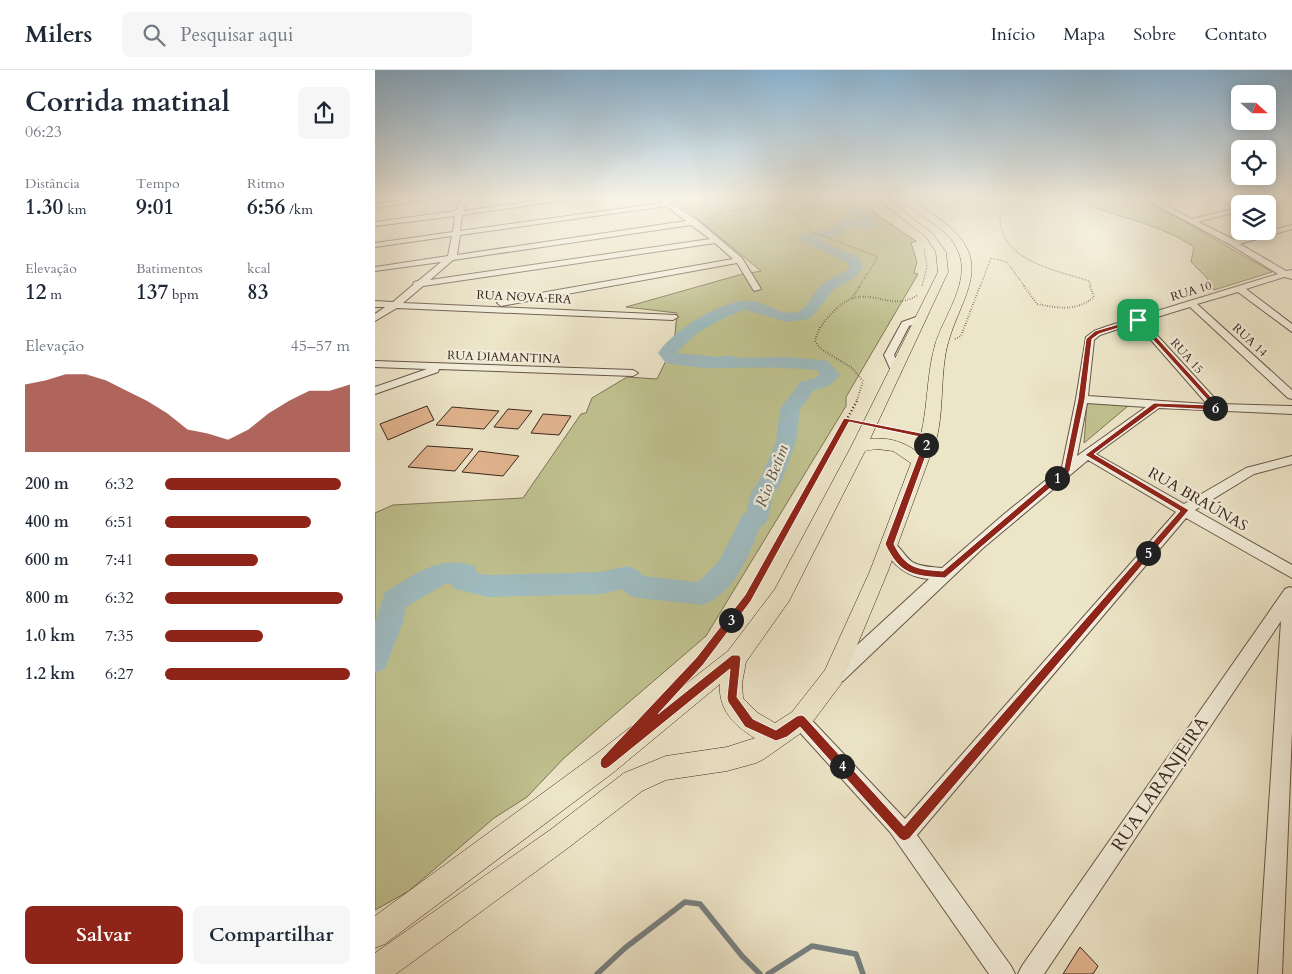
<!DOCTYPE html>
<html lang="pt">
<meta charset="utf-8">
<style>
body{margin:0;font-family:Cardo,serif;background:#f6f6f7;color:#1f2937;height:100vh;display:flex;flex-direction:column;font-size:19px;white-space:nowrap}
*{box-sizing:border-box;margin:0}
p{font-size:16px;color:#747a83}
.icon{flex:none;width:28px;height:28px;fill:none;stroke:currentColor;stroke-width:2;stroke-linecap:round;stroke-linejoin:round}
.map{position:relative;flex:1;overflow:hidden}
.side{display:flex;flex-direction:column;background:#fff;width:375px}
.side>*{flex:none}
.needle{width:32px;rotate:111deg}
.buttons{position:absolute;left:856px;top:15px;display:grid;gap:10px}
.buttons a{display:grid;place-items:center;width:45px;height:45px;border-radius:8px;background:#fff;box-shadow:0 2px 12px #0003;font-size:25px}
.pin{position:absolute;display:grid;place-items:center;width:42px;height:42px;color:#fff;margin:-21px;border-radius:10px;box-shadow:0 2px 8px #0006}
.km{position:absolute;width:25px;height:25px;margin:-12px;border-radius:50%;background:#222;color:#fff;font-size:14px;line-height:25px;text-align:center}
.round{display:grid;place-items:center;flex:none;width:52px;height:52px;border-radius:8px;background:#f6f6f7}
.headline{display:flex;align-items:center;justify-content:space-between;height:85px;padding:0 25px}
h1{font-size:28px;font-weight:700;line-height:38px}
.figures{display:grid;grid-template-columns:repeat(3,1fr);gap:8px;height:85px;padding:5px 25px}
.figures div{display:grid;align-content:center}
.figures b{font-size:21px;font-weight:700}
.figures small{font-size:14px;font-weight:400}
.figures p{font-size:14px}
.chart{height:140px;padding:10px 25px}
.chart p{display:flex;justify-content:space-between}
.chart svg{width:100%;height:90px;margin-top:5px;fill:#8f2418;opacity:.7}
.button{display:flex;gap:10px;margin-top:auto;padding:10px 25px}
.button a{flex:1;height:58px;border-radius:8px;background:#8f2418;color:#fff;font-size:20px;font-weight:700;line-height:58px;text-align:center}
.button a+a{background:#f6f6f7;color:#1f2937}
ul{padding:0 25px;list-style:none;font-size:16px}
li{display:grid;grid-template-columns:80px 60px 1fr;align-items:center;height:38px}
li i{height:12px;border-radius:6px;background:#8f2418}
header{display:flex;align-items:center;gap:30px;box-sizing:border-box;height:70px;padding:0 25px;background:#fff;border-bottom:1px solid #e0e1e3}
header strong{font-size:24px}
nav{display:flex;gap:28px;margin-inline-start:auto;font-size:18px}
.search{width:350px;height:45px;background:#f6f6f7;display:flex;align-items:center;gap:12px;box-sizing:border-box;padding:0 18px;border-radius:8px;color:#747a83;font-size:19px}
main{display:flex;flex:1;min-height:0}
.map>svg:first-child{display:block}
</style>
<header>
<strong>Milers</strong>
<div class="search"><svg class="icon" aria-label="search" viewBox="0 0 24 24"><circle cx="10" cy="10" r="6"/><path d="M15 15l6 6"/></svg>Pesquisar aqui</div>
<nav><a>Início</a><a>Mapa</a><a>Sobre</a><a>Contato</a></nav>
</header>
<main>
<section class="side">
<div class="headline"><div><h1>Corrida matinal</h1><p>06:23</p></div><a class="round"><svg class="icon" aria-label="share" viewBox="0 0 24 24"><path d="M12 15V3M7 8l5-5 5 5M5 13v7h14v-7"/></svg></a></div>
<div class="figures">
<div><p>Distância</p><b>1.30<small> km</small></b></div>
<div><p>Tempo</p><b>9:01</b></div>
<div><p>Ritmo</p><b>6:56<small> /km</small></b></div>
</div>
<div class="figures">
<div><p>Elevação</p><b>12<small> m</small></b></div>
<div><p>Batimentos</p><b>137<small> bpm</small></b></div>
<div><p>kcal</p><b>83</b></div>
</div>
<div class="chart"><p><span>Elevação</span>45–57 m</p>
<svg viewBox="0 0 160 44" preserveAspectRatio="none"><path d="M0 44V11L10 9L20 6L30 6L40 9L50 14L60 19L70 25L80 33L90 35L100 38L110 33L120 25L130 19L140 14L150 14L160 11V44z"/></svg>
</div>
<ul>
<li><b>200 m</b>6:32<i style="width:95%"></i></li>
<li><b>400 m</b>6:51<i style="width:79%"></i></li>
<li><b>600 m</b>7:41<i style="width:50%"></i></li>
<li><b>800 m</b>6:32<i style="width:96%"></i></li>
<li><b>1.0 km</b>7:35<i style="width:53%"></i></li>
<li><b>1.2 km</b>6:27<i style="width:100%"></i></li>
</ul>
<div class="button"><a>Salvar</a><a>Compartilhar</a></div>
</section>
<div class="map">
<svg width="917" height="904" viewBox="0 0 917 904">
<rect width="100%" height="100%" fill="#ede5c8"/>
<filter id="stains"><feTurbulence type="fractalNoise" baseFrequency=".004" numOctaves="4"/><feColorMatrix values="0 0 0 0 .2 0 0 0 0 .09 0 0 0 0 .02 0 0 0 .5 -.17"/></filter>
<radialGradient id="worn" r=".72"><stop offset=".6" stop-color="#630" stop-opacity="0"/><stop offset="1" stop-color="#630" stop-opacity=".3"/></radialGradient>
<path fill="#c0c290" stroke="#7d7457" d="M295,128H483L505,147L541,171L536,173L542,192L539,203L543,204L471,327V336L331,566L189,688L152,727L119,748L34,821L0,840V443L18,435L148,428L206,344L211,343L217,328L252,307L282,309L299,274L302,243L251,237L364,205L386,201L315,142Z
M701,128H761L803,148L897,202L839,220L831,207L816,192L819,177C784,153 740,147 701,131Z
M712,332L753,336L709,373Z"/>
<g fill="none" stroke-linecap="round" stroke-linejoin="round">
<path stroke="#778080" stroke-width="5.5" d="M222,904L250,878L310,832L325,834L367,886L385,904
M393,904L437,876L481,884L488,904"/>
<path fill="#9fbcc1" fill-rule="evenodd" d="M326,128L346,130L379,128L377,130L346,138L325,134L323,132Z
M429,128H461L459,130L442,134Z
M469,128H481L484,138L500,148L501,154L499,157L491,158L473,156L468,165L443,169L485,188L488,198L480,207L458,220L441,242L433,249L412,252L370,240L349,248L322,263L301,283L343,287L352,285L363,288L412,287L447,290L453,291L465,305L454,316L439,320L425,339L421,372L406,413L398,425L393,449L389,455L385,457C374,485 359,524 328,535L263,528L254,525L247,519L226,524L112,527L78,518L76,514H70L31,537L28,552L10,599L0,603V553L10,522C39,505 64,484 99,496L102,503L112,505L226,502L252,496L261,499L269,506L323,512L344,491L368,444L371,443L376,423L385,409L401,372L405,339L425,312L440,308L445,304L442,300C409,297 376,297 344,298C329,299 312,296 297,294L291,293L283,283C298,260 350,227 378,231C390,232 406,247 422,242C433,238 437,224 445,216C453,208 465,206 474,198L473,193L426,171L424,168L426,165L458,159C464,147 475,148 487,150L475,143Z"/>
</g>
<path fill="#e1b48e" stroke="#3a261e" d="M52,336L59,350L13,370L5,354Z
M77,337L124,341L109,359L61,355Z
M133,339L157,341L143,359L119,357Z
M168,344L196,346L184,365L156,363Z
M52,376L98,379L80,401L33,397Z
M104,381L144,386L128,406L87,402Z
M705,877L723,896L718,904H688Z"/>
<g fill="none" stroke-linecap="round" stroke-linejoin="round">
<g stroke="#675648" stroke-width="2">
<path id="minor" d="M42,128H63L0,138V134Z
M87,128H93L88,141L183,128H205L87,145L85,161L287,133L284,130L289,129L322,150L367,188L386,219L379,221L362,193L126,236L122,233L126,230L358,189L340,173L48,216L28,233L301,245L303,247L298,250L22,238L0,251V244L10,237H0V231L18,232L38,215L39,212L43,211L66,192L0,201V197L73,186L77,166L0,177V173L78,162L80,146L0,156V152L81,141ZM291,136L311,151L82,185L85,165ZM316,155L335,169L55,210L78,190Z
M768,128H777L817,149L865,137V141L823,152L860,170L917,155V159L865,174L911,201L917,200V209L909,207L871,219L917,254V262L863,222L822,234L917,320V329L913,328L815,237L769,251L845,334L917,336V344L784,338L721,384L809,434L871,398L917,386V394L879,404L820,440L917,495V508L811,448L542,765L636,896L640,904H614L515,762L419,656L416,650L419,644L425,641L431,644L530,749L801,442L713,390L608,478L468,611L462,613L456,611L453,605L456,599L554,509C531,507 517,495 507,475L509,471C522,467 528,487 539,493C547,497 558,497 567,498L628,445L687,397L701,329L711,267L719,261L733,256L903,204L856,175ZM761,253L832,334L713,326L719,270L725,265ZM712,333L771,337L702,386Z
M902,128H914L892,135L885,134Z
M547,245L550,246V250L534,256L519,285L526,301L525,303H517L509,285L527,252Z
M0,291L258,300L263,303L258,306L64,299L63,302L0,324V317L52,299L0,297Z
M915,517L917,518V661L907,904H883L906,551L669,904H643L647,896L910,519Z"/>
</g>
<g stroke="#3a261e" stroke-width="1">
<path id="major" d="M501,128H511L557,163L571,182L573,202L495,369C512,367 527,371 541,381C554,346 550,310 560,275C568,247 597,211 583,181C572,155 542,147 523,128C538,128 551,139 563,148C629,194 579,230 570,287C566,314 568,341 562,367L513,501L466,614L433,658L389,689L381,693L352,701L291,710L267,721L193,778L21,904H0V883L175,760L249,703L291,686L352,677L380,668C359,656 343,639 345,614L239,702L10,874L0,878V846L221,684L353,581L400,519L476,377L563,202L561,182L551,167ZM502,379L518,381L536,393L495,501L450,600L417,642L400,653L383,643L368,628L367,613L371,592L414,531L490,381Z"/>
</g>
<path stroke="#3a261e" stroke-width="1" stroke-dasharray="0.5 1" stroke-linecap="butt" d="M644,128L625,147C625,191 681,200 714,211L716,217
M330,149L357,141L394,135L415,139L438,162L503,187L484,217
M547,216L552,197L549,178
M605,217L616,188L632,192L650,217"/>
<path stroke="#3a261e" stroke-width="2" stroke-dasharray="0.5 2" stroke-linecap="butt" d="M649,216L662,234C683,238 701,242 719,227L715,216
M477,228L485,216
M580,269L586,266L605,216
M482,330L488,311L477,298L446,279L440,271C443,258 450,250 459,241C492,208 511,245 543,225"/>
<path stroke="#3a261e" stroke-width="2.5" stroke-dasharray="1 2.5" stroke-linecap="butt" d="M472,349L483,352
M507,358L541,364
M402,476L483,329"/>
<path stroke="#3a261e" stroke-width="3" stroke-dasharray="1 3" stroke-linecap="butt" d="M318,599L373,528L403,474"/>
<use href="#minor" fill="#f3eedb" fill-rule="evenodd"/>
<use href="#major" fill="#ede5c8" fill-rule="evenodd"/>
</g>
<linearGradient id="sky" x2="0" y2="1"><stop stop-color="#8bb7d8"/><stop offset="0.5" stop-color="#f7f3e6"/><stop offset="1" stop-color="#f7f3e6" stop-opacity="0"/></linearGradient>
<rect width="917" height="255" fill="url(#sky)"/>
<path fill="#8f2418" stroke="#fff" fill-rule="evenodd" d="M761,249H765L846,338L842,340L783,337L719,384L814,440L534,769L529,771L525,769L425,657L412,667L401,671L370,657L353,632L352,628L355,599L234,697L230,699L226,697L225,693L226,689L321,588L370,525L469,348L556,365L558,366L519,474C531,499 543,499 568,501L689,398L703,329L711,269L720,261ZM762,252L837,335L779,333L710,385L805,441L529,756L429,646L426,645L422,646L401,660L378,649L362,627L366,588L364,585H357L283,644L328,595L376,531L474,352L550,368L510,474C525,505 538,506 570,508L695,401L710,329L717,269L724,264Z"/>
<g text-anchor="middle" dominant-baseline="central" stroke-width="4.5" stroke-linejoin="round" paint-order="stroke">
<g font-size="12" fill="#3a261e" stroke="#f3eedb">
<text transform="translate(816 221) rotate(-17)">RUA 10</text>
<text transform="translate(149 227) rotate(3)">RUA NOVA ERA</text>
<text transform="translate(875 270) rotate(43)">RUA 14</text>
<text transform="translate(812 286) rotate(48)">RUA 15</text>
<text transform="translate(129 287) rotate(2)">RUA DIAMANTINA</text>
</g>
<g font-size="15" fill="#3a261e" stroke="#f3eedb">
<text transform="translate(823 429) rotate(30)">RUA BRAÚNAS</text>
</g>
<g font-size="16" font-style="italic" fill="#58534f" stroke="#f3eedb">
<text transform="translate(397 406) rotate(-69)">Rio Betim</text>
</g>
<g font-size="18" fill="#3a261e" stroke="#f3eedb">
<text transform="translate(785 714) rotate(-56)">RUA LARANJEIRA</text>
</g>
</g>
<rect width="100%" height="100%" filter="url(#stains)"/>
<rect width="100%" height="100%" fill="url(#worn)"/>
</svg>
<div class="buttons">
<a><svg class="needle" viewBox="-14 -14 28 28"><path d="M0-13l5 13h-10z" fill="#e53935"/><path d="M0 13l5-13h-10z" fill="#747a83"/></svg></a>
<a><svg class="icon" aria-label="locate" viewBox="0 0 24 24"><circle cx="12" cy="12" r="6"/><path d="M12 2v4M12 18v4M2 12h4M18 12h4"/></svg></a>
<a><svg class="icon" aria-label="layers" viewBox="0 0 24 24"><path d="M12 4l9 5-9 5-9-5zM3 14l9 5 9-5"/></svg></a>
</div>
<div class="pin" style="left:763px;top:250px;background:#1e9e55"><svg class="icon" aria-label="arrive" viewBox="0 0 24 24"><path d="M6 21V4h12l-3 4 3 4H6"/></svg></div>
<b class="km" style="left:682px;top:408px">1</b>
<b class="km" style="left:551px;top:375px">2</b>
<b class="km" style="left:356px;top:550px">3</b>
<b class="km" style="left:467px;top:696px">4</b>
<b class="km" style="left:773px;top:483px">5</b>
<b class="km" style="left:840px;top:338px">6</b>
</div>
</main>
